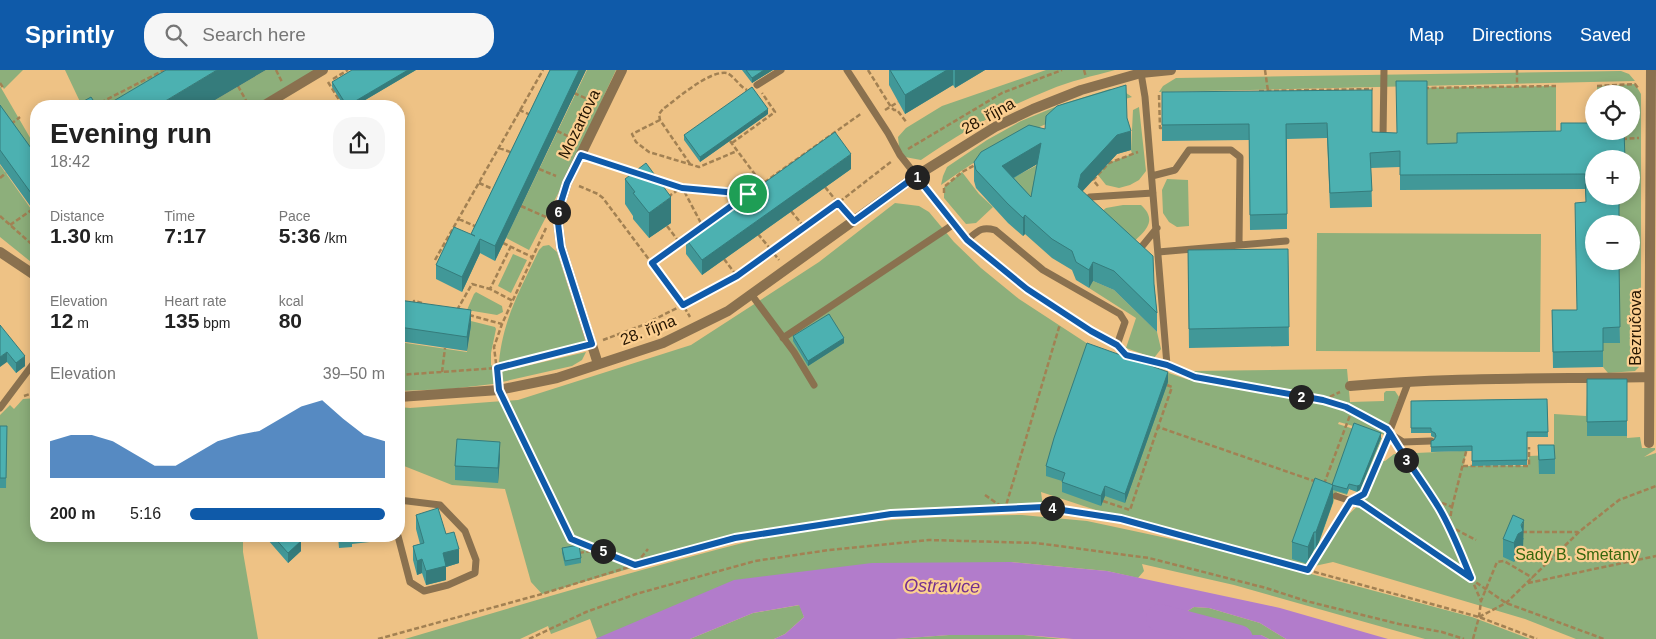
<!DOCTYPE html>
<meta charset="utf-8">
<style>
body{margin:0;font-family:Helvetica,sans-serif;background:#f6f6f6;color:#222;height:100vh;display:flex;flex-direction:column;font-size:19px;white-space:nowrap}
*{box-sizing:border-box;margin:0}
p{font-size:16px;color:#767676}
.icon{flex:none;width:28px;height:28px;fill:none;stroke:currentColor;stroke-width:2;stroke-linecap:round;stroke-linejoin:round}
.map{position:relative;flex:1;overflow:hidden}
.panel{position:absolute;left:30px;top:30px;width:375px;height:442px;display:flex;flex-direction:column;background:#fff;border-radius:20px;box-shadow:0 2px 12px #0003}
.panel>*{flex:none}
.controls{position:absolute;left:1585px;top:15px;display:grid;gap:10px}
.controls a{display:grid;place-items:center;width:55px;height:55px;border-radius:50%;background:#fff;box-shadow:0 2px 12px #0003;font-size:25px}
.pin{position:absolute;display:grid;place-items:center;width:42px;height:42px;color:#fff;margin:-21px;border:2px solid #fff;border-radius:50%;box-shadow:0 1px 5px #0007}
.km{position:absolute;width:25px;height:25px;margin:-12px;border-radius:50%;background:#222;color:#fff;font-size:14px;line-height:25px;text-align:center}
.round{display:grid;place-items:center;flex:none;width:52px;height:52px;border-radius:20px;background:#f6f6f6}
.head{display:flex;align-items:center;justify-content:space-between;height:85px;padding:0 20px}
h1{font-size:28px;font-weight:800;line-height:38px}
.figures{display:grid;grid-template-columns:repeat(3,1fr);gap:8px;height:85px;padding:5px 20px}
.figures div{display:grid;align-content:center}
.figures b{font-size:21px;font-weight:800}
.figures small{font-size:14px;font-weight:400}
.figures p{font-size:14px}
.chart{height:140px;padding:10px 20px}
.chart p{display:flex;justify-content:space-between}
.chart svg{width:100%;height:90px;margin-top:5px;fill:#0f5aa9;opacity:.7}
ul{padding:0 20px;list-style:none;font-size:16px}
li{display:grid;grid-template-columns:80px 60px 1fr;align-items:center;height:38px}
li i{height:12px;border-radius:6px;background:#0f5aa9}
header{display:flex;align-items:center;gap:30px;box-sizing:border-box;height:70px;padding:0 25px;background:#0f5aa9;color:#fff}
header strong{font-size:24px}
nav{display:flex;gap:28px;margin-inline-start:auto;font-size:18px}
.search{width:350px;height:45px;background:#f6f6f6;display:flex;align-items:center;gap:12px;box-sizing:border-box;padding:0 18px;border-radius:20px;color:#767676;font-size:19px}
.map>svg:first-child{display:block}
</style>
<header>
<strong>Sprintly</strong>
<div class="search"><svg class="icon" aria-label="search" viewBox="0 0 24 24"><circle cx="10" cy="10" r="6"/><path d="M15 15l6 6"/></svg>Search here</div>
<nav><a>Map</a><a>Directions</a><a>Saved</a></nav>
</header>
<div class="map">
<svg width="1656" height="569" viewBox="0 0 1656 569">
<rect width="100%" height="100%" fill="#eec285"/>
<path fill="#8daf7b" d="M0,0H23L4,19L0,13Z
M65,0H211L150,36H82Z
M266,0H315L254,36H205Z
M587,0H616L563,114L529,180L506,168Z
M1046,0H1115C1093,6 1070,11 1049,20C1003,38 962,62 921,90L905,87L899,77L898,67L906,58L942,36Z
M1621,1L1629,4L1635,11L1159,22L1163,16L1176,8Z
M1635,14L1641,24V290L1639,297L1635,301L1608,303L1603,297V273L1620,272L1619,191H1631V154H1619L1602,147V126H1631V89H1624L1598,61H1631V24H1597V16Z
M0,16L36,78V83L29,89L0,49Z
M1556,16V69L1425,89L1397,18Z
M1110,19L1122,20L1132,27C1105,35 1077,42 1051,52C1012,68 976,90 941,115L943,106L947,97L987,70L1021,51L1065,33Z
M1139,37L1146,101L1139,110L1130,115L1119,118L1106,115L1098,105L1109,93L1132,84L1131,80L1133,40Z
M1041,93L1033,132L1005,112Z
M0,95L36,146V196L0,167Z
M962,102L979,124L993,137L976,153L966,154L944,128V117Z
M1167,109L1188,110L1189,156L1177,157L1169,152L1163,143L1162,120Z
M895,133L919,136L929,142L954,172L981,198L1019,229L1091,276L1189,310L1190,301L1347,299L1350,332L1384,331V323L1386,321H1395L1399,327L1385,365L1339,352L1338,354L1382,368L1363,423L1349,419L1347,425L1337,422L1319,473L1322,469L1361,433L1382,391H1385L1394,384L1460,381L1467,379L1463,396H1528L1529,386L1554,385V344L1586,346L1587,324H1627V368L1640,367L1642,378H1655V380L1644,387L1656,383V569H1576L1525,549L1333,492L1310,497L1125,447L1108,444L1041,422L1043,437L891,444L735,468L542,524L531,512L505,419L452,415L399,394V337L410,338L518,330L691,275L819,192Z
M1123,135H1141C1161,153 1140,165 1126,179L1092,149L1106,138Z
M1317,163L1541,164L1540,282L1316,281Z
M549,175L557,182L586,273L502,294L499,292C503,249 521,218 539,180L543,176Z
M513,184L527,190L511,223L498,216Z
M1093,211L1114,220L1157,262L1161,279L1154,288L1126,278L1136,248L1089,218Z
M476,222L502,236L503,242L497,245L467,240L474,224Z
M471,251L495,257L496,259L491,283V295L500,302L586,282L582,290L572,296L493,314L450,319L399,321V272L467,282Z
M36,328V466H243V482L258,569H0V345L10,335L14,339L23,329Z
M1022,445L1087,451L1218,479L1472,547L1530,569H1425L1234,515L1142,494L1144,501L1138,508L1107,501L1011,492L597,568L590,549L551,564L548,556L520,569H405C494,543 582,516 671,492C711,481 752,470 792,462C868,449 946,446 1022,445Z
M800,535L804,547L785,564L774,569H690L753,543Z
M1194,537L1209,538L1260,553L1286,569H1269L1261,565H1209L1197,559L1186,548V542Z
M949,565H1024L1063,569H895Z"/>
<path fill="#b27ccb" d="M1011,492L1107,501L1280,538L1388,569H1286L1260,553L1209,538L1194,537L1186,542V548L1197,559L1209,565H1261L1269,569H1073L1024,565H949L895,569H774L785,564L804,547L799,535L753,543L690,569H595L734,510L872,493Z"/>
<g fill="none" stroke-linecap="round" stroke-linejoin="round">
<path stroke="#b27ccb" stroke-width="28" d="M1160,548L1239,569"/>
<path stroke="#a28153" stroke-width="2.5" stroke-dasharray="5 2.5" stroke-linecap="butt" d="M276,0L282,12
M868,0L891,37L894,40H897L907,53
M1084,0L1086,7
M1265,0L1268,21
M1517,0V17
M333,9L348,0
M328,12L343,36
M0,13L4,19
M238,16L249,36
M1597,16L1635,14L1638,18
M1424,18L1556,16
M1259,21L1373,19
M574,23L594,32
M1159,25L1160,58H1162
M94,36L164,0
M519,40L531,45
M885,40L898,32
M660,50L632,64L636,72L649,82L699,97L737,81
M11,54L20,47
M557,61L576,70
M31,66L36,75
M1622,69L1639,68
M730,71L762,114
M732,73L775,42L762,23
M499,78L513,83
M908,79L1002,23L1062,0
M593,89L635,103
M690,94L660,50L659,44L663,39C677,29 709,0 727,3C734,6 740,17 747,20
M539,99L556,106
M0,108L6,103
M657,110L682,117L748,124L862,43
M479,113L495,120
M579,116L598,124L603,128L683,235L737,206
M1098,116L1093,110L1109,93L1138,82
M825,117L838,133L892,91
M944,123V117L962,102L975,95
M668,127L682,117L703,157
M521,136L546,147
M791,141L805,158L838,133L846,142
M0,146L36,178
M459,149L477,157
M10,155L33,139
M667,156L680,173
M758,164L772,181L805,158
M503,173L532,187
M511,176L490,219L513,231
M724,189L737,206L772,181L779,190
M435,190L543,0
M652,193L746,125
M413,235L414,231L422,233
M457,240L472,214L490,219
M469,245L502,254L546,158
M603,270L643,255L683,235L690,247
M1124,282L1126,285L1157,292
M1176,299L1195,307L1323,330L1346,337L1381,356
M442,302L445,278
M399,305L497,298L581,277
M399,308L403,272
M498,309L494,277L502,254
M1167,315L1172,317L1158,357L1317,412
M24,326L36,322
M1323,330L1340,322
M504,331L571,469L635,495L648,479
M1402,384L1439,437L1449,456L1481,531
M1463,396H1529V377
M1324,414L1352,340
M985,425L1005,439L1060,254
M1435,430L1452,437L1449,456L1476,470
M1103,431L1130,440L1158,357
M1365,436L1506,533L1604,569
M1452,437L1467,378
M1522,462H1578
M579,483L596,480
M1308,500L1345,440
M1528,513L1656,486
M1479,547L1506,533L1580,461L1619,430L1656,416
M378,569L542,524L635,495L735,468L891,444L1043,437L1121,449L1479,547L1537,569
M529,569L586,542L636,524L755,491L829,480L929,470L1036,473L1149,488L1266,518L1306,531L1399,554L1442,562L1464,569
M1473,569L1479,547L1481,531L1497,492L1504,491L1533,508"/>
<path stroke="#8a714f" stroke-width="7" d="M847,0L888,63L900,85L967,170L1027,219L1091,261L1117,275L1125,252L1120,244L1043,200L995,160C981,156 978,161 967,170
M1141,3L1145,27L1167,295
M757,15L781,0
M1383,67L1384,0
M1152,106L1175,100L1189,80H1231L1240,87L1239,174
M1090,127L1153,123
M1139,180L1157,158
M1158,182L1286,171
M751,224L794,282L814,315
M783,268L954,154
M0,338L36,290
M1389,363L1403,372L1431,371
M1336,426L1351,431L1364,424L1389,363L1408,313
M398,466L410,512L424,521L448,515L475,503L476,490L465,461L440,435L399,430"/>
<path stroke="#8a714f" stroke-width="10" d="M263,36L323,0
M0,182L36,206
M598,294L561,177L557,145L567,113L622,0
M1350,316C1449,307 1550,309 1649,307
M399,327L499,320L557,308L663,273L728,241L916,106L995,57L1033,39L1081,20L1141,3L1171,0
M1649,373L1651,0"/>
</g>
<path fill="#419898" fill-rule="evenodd" d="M416,0L355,36H344L332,17V12Z
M550,0H586L495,191L480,183L462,222L436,209V195L471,164Z
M742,0H773L752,13Z
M889,0H985L955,18L953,15L905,44L889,15Z
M1162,22L1372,62L1427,74L1594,89L1602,132L1619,191L1620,273H1603V297L1553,298L1552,240H1577L1586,132L1585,119L1400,120V97L1371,98L1372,137L1330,138L1327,68L1287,69V159L1250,160L1249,70L1162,71Z
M0,35L36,85V144L0,94Z
M768,44L700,92L684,70V65Z
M1127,48L1131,80L1117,84L1082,121L1154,214L1157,243V262L1114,220L1093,211L1089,218L1076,210L1072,200L1052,188L1025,164L1023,166L1008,153L976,118L974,111V92L1045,59ZM1037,94L1031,127L1014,108Z
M851,99L702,205L686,184V169Z
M625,109L671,153L649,168L633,149V146L625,134Z
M1288,179L1289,276L1189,278L1188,180Z
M399,230L471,255L467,281L399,271Z
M0,255L25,296L16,303L7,292Z
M793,266L844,273L808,296L793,271Z
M1587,309H1627V366H1587Z
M1168,312L1125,433L1105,426L1101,436L1062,422V411L1046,406V396Z
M1547,329L1548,367H1527V395L1472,396V381L1431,382V371L1434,370L1435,368L1431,366V363H1411V331Z
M0,356H7L6,418H0Z
M1381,368L1360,420L1357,422L1349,419L1347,424L1333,420V432L1316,480L1314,479L1308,494L1292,489V472L1332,414Z
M1538,375L1555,389V404H1539Z
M500,386L498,413L455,410V396Z
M416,445L446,464L459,493L446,497V510L426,515L422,503L417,505L413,490V476L420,474L416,459Z
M268,466H301L298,468L301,481L288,493L268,470Z
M338,466H387V470L352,474V477L339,478Z
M1524,468L1523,470V479L1518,482L1514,492L1503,487V469Z
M562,478L581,488V493L565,496L562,483Z"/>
<path fill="#357c7c" d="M217,0H266L205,36H157Z
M408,0H416L355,36H347Z
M579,0H586L495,191V176Z
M764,0H773L752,13V8Z
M947,0H953V15L905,44V25Z
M955,0H985L955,18Z
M768,39V44L700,92V87Z
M1131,61V80L1117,84L1081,123L1078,117L1081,104L1117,65Z
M1041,73V92L1002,114V96Z
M851,84V99L702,205V190Z
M671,127V153L649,168V143Z
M1025,145V164L1023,166V148Z
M480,169V183L462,222V207Z
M1093,192V211L1089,218V200Z
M471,240V255L467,281V267Z
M844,268V273L808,296V291Z
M7,282V292L0,297V287Z
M25,286V296L16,303V293Z
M1168,302V312L1125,433V424Z
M1381,363V368L1360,420L1357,422V416Z
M500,372V386L498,413V398Z
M1333,415V432L1316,480V462Z
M1105,416V426L1101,436V426Z
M1524,450L1523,479L1518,482L1514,492V473Z
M1314,462V479L1308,494V477Z
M301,471V481L288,493V483Z
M459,479V493L446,497V510L426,515V501L443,483Z
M422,489V503L417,505V491Z"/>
<path fill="#4cb1b1" stroke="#357c7c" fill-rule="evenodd" d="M166,0H217L157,36H105Z
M352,0H408L347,36L332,12Z
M550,0H579L495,176L480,169L462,207L436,195L454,157L475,166L471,164Z
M746,0H764L752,8Z
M890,0H947L905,25Z
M1396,11H1427V74L1457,73V63L1561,61V53H1594V61H1624L1625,89H1594V126H1602V132H1619V154H1594V191H1619L1620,257L1603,258V281L1553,282L1552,240H1577L1575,133L1586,132L1585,104L1400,105V81L1370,83L1372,121L1330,123L1327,53L1286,54L1287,144L1250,145L1249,54L1162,55V22L1372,20V62L1397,63Z
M1126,15L1127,48L1131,61L1117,65L1081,104L1078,117L1153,186L1154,214L1157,243L1114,201L1093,192L1089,200L1076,192L1072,181L1052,169L1025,145L1023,148L1008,134L976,100L974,92L981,82L1029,55L1045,59L1046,46L1057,36ZM1041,73L1031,127L1002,96Z
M752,17L768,39L700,87L684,65Z
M91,27L97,36H75Z
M0,35L36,85V130L0,80Z
M835,62L851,84L702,190L686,169Z
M646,93L671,127L649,143L633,123L635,122L625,109Z
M1288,179L1289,257L1189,259L1188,180Z
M399,230L471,240L467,267L399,257Z
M829,244L844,268L808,291L793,266Z
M0,255L25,286L16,293L7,282L0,287Z
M1087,273L1168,302L1125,424L1105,416L1101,426L1062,412L1065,403L1046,396L1054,368Z
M1587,309H1627V351L1587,352Z
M1547,329L1548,362H1527V390L1472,391V376L1431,377V371L1434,370L1436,366L1435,363L1431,361V358H1411V331Z
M1354,353L1381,363L1360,415L1357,416L1349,414L1347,419L1332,415Z
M0,356H7L6,408H0Z
M457,369L500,372L498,398L455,396Z
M1538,375H1554L1555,389L1539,390Z
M1315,408L1333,415L1316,462H1314L1308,477L1292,472Z
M438,438L446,464L454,462L459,479L443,483L446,496L426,501L422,489L417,491L413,476L424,473L416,445Z
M1513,445L1524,450L1521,455L1523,461L1518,464L1514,473L1503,469Z
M273,466H296L301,471L288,483Z
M339,466H357L352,467V470L339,471Z
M579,475L581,488L565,491L562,478Z"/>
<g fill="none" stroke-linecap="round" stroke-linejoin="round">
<g stroke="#fff" stroke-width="10">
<path id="route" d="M748,124L652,193L683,235L737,206L838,133L854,151L916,106L967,170L1027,219L1091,261L1117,275L1126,285L1167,295L1195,307L1323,330L1346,337L1387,359L1390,363L1364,424L1351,431L1361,433L1471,508C1461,484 1452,460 1439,438C1423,412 1405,389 1390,363L1364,424L1351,431L1308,500L1121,449L1043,437L891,444L735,468L635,495L571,469L499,320L497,298L592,274L561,177L557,145L567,113L581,85L682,118L748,124"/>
</g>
<use href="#route" stroke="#0f5aa9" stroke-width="6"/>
</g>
<g text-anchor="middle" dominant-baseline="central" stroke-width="4.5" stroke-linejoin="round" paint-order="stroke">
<g font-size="16" fill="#241400" stroke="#fccf91">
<text transform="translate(988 46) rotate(-29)">28. října</text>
<text transform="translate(579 54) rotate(-64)">Mozartova</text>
<text transform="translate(1635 258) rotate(-90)">Bezručova</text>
<text transform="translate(648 260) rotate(-21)">28. října</text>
</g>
<g font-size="16" fill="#36660d" stroke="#fccf91">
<text x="1577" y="484">Sady B. Smetany</text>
</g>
<g font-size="18" font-style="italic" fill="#74308f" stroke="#fccf91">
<text transform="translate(942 516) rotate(1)">Ostravice</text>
</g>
</g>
</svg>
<div class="controls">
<a><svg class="icon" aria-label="locate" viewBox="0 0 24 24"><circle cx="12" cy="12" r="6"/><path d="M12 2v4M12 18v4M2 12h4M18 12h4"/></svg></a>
<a>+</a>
<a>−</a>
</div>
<div class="pin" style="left:748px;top:124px;background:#1e9e55"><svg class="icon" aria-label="arrive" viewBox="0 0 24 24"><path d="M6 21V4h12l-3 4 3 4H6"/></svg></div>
<b class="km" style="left:917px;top:107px">1</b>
<b class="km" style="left:1301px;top:327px">2</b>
<b class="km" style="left:1406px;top:390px">3</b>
<b class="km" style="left:1052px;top:438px">4</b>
<b class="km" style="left:603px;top:481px">5</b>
<b class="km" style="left:558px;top:142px">6</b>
<section class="panel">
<div class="head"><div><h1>Evening run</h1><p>18:42</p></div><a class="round"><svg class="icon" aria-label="share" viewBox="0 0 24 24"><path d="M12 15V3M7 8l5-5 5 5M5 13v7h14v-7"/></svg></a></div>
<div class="figures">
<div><p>Distance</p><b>1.30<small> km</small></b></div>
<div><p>Time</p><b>7:17</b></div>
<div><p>Pace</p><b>5:36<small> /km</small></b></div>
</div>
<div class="figures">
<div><p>Elevation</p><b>12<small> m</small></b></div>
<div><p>Heart rate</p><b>135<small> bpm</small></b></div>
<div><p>kcal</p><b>80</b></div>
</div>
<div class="chart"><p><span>Elevation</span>39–50 m</p>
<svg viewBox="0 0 160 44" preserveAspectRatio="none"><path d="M0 44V26L10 23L20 23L30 26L40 32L50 38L60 38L70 32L80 26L90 23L100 21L110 15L120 9L130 6L140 15L150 23L160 26V44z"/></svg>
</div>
<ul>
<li><b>200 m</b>5:16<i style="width:100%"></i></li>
</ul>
</section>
</div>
